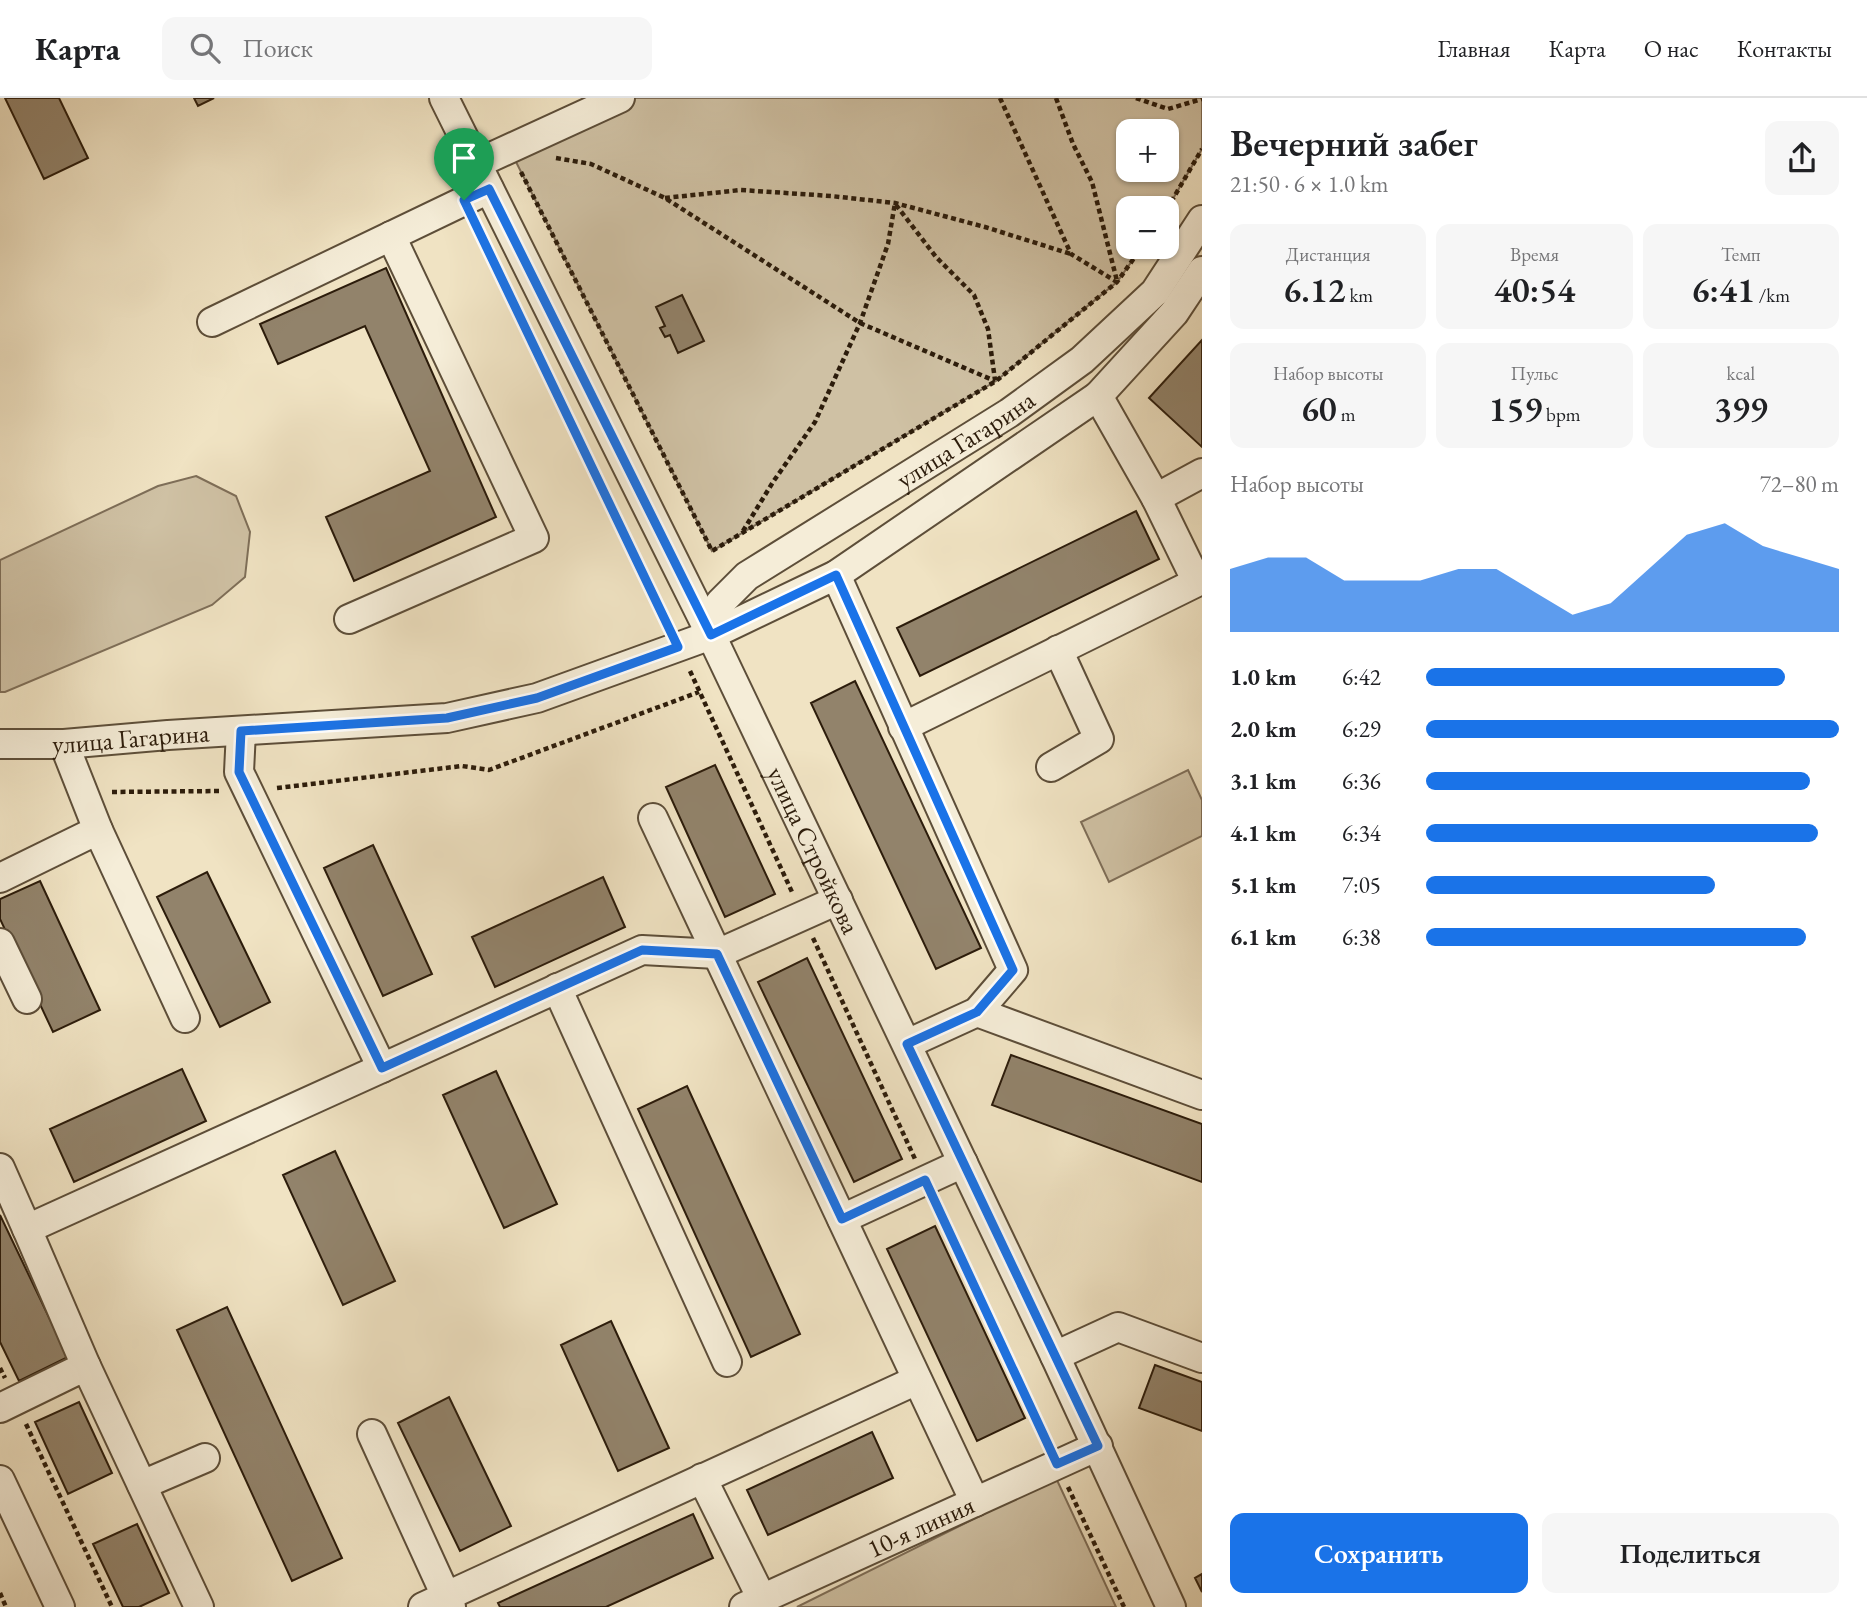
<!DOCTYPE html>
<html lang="ru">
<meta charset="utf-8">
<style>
body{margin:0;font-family:"EB Garamond",serif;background:#f6f6f6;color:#202124;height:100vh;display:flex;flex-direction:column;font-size:26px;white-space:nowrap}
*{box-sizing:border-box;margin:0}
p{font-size:23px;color:#757577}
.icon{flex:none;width:38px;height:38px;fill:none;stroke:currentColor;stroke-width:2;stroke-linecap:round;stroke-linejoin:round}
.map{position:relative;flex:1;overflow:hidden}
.drawer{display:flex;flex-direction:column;background:#fff;width:665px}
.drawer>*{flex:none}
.controls{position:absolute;left:1116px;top:21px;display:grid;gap:14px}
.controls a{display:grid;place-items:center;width:63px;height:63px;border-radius:14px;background:#fff;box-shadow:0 2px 5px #0004;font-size:35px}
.pin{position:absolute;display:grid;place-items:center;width:60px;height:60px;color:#fff;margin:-72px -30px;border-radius:50% 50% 50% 0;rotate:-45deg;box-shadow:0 0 7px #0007}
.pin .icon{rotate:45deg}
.round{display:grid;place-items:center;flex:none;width:74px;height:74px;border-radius:14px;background:#f6f6f6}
.head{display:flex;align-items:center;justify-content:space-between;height:119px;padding:0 28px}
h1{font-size:38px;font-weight:600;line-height:52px}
.metrics{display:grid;grid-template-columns:repeat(3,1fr);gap:10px;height:119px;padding:7px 28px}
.metrics div{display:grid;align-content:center;border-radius:14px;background:#f6f6f6;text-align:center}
.metrics b{font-size:35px;font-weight:600}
.metrics small{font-size:19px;font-weight:400}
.metrics p{font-size:19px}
.chart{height:196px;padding:14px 28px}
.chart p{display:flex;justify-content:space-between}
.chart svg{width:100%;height:126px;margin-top:7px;fill:#1a73e8;opacity:.7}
.button{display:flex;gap:14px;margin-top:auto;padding:14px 28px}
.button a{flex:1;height:80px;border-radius:14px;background:#1a73e8;color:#fff;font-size:28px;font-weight:600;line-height:80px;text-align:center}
.button a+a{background:#f6f6f6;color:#202124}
ul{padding:0 28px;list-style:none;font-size:23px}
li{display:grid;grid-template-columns:112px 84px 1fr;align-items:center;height:52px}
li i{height:18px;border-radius:9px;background:#1a73e8}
header{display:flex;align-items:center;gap:42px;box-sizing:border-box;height:98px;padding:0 35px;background:#fff;border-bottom:2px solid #e0e0e0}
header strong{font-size:33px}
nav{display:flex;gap:38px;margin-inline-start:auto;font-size:24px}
.search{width:490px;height:63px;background:#f6f6f6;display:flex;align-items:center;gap:18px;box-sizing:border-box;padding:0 24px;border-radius:14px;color:#757577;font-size:26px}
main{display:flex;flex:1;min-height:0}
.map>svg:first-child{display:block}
</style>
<header>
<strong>Карта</strong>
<div class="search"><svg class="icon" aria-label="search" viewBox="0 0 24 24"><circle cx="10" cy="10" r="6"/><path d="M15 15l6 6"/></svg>Поиск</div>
<nav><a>Главная</a><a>Карта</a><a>О нас</a><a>Контакты</a></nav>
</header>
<main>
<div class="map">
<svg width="1202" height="1509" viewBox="0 0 1202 1509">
<rect width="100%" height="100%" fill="#f0e3c3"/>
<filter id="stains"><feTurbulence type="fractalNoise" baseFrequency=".00286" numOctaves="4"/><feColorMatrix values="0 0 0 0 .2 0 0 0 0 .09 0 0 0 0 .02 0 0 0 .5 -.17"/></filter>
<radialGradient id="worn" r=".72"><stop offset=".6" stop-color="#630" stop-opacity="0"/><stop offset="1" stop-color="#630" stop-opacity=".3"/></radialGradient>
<path fill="#cfc1a4" stroke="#7e6e58" stroke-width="2" fill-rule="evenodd" d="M620,0H1202V51L1167,111L1129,110V149H1142L1117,184L996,283L712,453L510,52ZM1129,33H1167V72H1129Z
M196,378L236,398L250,434L245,479L212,507L5,594H0V462L158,388Z
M1188,672L1202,702V738L1109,784L1081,724Z
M1056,1380L1116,1509H797Z"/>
<path fill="#92836b" stroke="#2c1c0b" stroke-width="2" d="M5,0H59L88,60L44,81Z
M194,0H214L198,8Z
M386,170L496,419L354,483L326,419L430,373L365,228L278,266L260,226Z
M682,197L704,243L678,255L670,237L665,239L660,230L665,228L656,209Z
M1202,242V349L1149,300Z
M1136,413L1159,461L920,578L897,530Z
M855,583L981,850L936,871L811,605Z
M715,667L775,796L725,819L666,689Z
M373,747L432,876L383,898L324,770Z
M207,774L270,904L220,929L157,799Z
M603,779L625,829L495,889L472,839Z
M40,783L100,912L53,934L0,821V801Z
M807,860L902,1061L854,1084L758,884Z
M1011,957L1202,1026V1084L992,1007Z
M182,971L206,1023L74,1084L50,1031Z
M496,973L557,1106L504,1130L443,997Z
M687,988L800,1236L751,1259L638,1011Z
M335,1053L395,1183L343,1207L283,1077Z
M0,1117L68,1259L19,1283L0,1244Z
M935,1128L1025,1320L977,1343L887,1151Z
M227,1209L342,1460L292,1483L177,1232Z
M611,1223L669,1350L618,1373L561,1247Z
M1155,1267L1202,1284V1333L1139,1310Z
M449,1299L511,1428L460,1453L398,1325Z
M79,1304L112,1375L68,1396L35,1324Z
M872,1334L893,1380L768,1437L747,1392Z
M693,1416L713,1460L606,1509H500L498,1505Z
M137,1426L169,1495L139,1509H123L93,1446Z
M1202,1476V1494L1195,1480Z"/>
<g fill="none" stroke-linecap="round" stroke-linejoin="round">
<g stroke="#5d4e39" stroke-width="32">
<g id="minor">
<path id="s1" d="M444,0L711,537L1055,1258L1171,1509"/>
<path d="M476,66L620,0"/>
<path d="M212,224L489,91"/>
<path d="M1156,400L1202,375"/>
<path d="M836,477L1013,872L977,914L907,946"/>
<path d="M349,521L534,440L391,138"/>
<path id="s2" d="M711,537L720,505L747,478L1009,315L1082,262L1155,194L1202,122"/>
<path d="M903,629L1197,484L1156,400L1098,298"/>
<path d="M241,633L239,674L382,970"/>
<path id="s3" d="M0,646H64L168,637L447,620L537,600L711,537L836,477L1098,298L1174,215L1202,173"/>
<path d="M1051,669L1099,641L1058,552"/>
<path d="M653,720L975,1404"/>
<path d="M98,732L185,920"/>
<path d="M0,780L98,732L64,646"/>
<path d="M0,845L27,901"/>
<path d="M557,890L727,1264"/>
<path d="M977,914L1202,997"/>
<path d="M0,1070L27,1131L642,852L717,856L838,802"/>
<path d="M842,1121L963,1065"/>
<path d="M27,1131L86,1268"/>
<path d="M1055,1258L1118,1229L1202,1260"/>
<path d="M0,1310L86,1268L199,1509"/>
<path d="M372,1336L451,1509"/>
<path d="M702,1380L762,1501"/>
<path d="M0,1382L60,1509"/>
<path d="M142,1387L205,1360"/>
<path d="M423,1509L917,1282"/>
<path id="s4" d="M744,1509L1098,1348"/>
</g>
</g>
<path stroke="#2c1c0b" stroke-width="4.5" stroke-dasharray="5 3.5" stroke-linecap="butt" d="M1000,0L1071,156L1117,184
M1056,0L1073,46L1092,84L1117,183
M1136,0L1168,11L1202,1
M556,60L591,66L665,100L860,225L995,283
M521,74L712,453L996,283L1117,184L1142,149
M665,100L741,92L831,98L895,105L985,129L1071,156
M896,107L936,159L974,197L988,231L995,282
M1167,111L1202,51
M540,261L666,524
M743,433L773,384L815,324L860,225L888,146L895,105
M690,573L792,794
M277,690L462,668L489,672L699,594
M112,694L219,693
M813,840L915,1061
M937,1107L1046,1343
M0,1270L5,1280
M26,1326L112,1509
M1068,1389L1124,1509
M0,1495L6,1509"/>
<use href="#minor" stroke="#f5edd8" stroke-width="28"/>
</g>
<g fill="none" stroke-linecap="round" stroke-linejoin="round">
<g stroke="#fff" stroke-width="14">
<path id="route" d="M489,91L711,537L836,477L1013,872L977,914L907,946L1098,1348L1057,1366L925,1082L842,1121L717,856L642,852L382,970L239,674L241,633L447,620L537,600L678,549L464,102Z"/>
</g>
<use href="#route" stroke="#1a73e8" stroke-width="9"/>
</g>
<g text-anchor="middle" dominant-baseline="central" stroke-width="5" stroke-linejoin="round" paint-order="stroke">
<g font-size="26" fill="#2c1c0b" stroke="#f5edd8">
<text stroke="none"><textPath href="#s2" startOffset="329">улица Гагарина</textPath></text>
<text stroke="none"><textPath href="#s3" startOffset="131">улица Гагарина</textPath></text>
<text stroke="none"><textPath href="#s1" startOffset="838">улица Стройкова</textPath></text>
<text stroke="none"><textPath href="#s4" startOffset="194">10-я линия</textPath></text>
</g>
</g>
<rect width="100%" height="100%" filter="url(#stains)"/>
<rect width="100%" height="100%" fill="url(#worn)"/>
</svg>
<div class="controls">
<a>+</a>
<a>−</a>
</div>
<div class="pin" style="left:464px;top:102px;background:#1e9e55"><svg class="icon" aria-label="arrive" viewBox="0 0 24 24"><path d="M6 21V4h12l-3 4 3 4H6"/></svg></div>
</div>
<section class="drawer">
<div class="head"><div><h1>Вечерний забег</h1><p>21:50 · 6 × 1.0 km</p></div><a class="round"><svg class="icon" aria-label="share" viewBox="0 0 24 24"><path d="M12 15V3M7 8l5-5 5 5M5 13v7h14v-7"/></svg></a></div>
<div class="metrics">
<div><p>Дистанция</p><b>6.12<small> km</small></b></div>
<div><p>Время</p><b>40:54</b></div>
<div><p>Темп</p><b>6:41<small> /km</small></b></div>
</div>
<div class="metrics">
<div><p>Набор высоты</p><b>60<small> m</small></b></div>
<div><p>Пульс</p><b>159<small> bpm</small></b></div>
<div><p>kcal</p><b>399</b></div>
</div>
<div class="chart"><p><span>Набор высоты</span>72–80 m</p>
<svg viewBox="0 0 160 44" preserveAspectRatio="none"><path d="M0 44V22L10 18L20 18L30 26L40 26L50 26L60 22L70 22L80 30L90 38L100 34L110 22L120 10L130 6L140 14L150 18L160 22V44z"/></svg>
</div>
<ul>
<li><b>1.0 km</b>6:42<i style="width:87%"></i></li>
<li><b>2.0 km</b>6:29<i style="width:100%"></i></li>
<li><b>3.1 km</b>6:36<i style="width:93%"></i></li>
<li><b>4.1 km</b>6:34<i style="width:95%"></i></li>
<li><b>5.1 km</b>7:05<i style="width:70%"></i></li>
<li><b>6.1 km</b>6:38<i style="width:92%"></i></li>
</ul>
<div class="button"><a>Сохранить</a><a>Поделиться</a></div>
</section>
</main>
